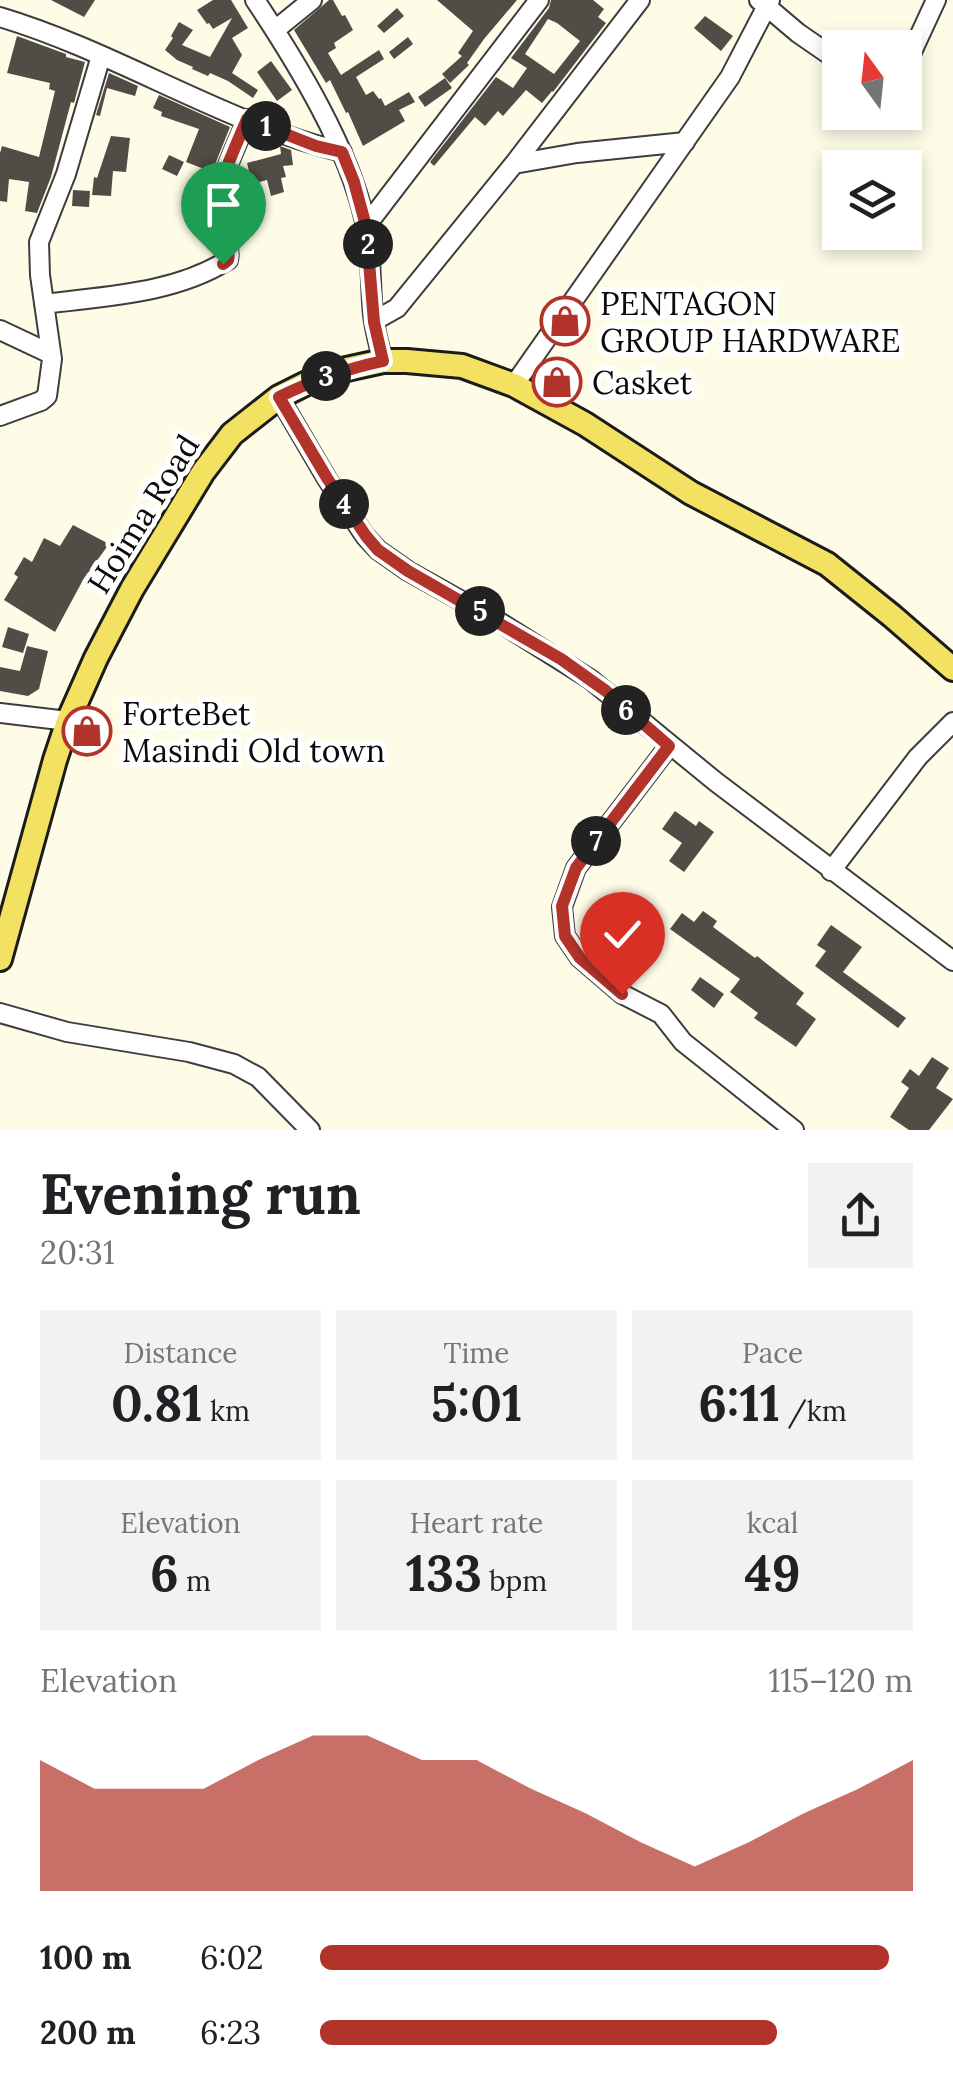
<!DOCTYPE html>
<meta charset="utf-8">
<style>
body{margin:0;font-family:Lora,serif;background:#f2f2f2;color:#202124;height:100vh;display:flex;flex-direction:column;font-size:38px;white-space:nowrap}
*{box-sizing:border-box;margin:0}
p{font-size:32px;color:#757577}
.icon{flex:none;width:55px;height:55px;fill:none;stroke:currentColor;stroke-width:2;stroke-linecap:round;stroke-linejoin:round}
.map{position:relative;height:1130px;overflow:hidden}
.sheet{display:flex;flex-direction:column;background:#fff;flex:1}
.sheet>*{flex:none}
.needle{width:65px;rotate:345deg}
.fabs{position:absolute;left:822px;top:30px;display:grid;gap:20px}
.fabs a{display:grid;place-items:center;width:100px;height:100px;border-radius:0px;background:#fff;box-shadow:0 5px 15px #0003;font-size:50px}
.pin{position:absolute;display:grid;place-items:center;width:85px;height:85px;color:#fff;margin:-102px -42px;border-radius:50% 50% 50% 0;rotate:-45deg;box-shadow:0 0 10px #0007}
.pin .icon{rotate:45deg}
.km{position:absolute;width:50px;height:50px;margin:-25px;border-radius:50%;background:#222;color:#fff;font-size:28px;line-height:50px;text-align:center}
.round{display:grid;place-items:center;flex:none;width:105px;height:105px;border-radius:0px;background:#f2f2f2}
.headline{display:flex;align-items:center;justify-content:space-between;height:170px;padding:0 40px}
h1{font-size:55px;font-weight:700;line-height:75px}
.figures{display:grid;grid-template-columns:repeat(3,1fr);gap:15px;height:170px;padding:10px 40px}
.figures div{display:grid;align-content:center;border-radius:0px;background:#f2f2f2;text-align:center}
.figures b{font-size:50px;font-weight:700}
.figures small{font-size:28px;font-weight:400}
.figures p{font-size:28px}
.chart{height:280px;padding:20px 40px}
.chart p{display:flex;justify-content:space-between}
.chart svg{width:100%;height:180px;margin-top:10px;fill:#b23329;opacity:.7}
ul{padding:0 40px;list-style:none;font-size:32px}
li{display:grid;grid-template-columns:160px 120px 1fr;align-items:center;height:75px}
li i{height:25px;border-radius:12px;background:#b23329}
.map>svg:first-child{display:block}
</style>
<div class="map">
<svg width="953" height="1130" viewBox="0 0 953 1130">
<rect width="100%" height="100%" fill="#fefce7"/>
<path fill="#524c47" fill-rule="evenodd" d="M51,0H95L84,17Z
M213,0H231L248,28L232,38L242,55L232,73L258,90L253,98L228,81L210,73L208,76L192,69L193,67L177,60L165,50L173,38L171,36L179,22L193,30L182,45L210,57L232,18L213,29L209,23L207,24L197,10Z
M329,0H333L342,16L345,15L353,30L334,43L336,48L328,53L341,75L379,50L384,59L356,77L366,95L373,91L379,99L381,98L385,106L409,92L415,102L399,110L405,121L363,146L348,112L346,113L330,80L326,83L294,30Z
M437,0H517L484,39L467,63L469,65L450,83L442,74L462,56L458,53L473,31Z
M551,0H593L604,9L598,17L606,23L553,92L552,91L542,103L526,90L503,116L498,111L485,126L475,117L434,166L430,162L496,77L513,88L527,68L511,58L549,8ZM548,19L557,23L580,41L554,74L525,54Z
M397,8L404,16L384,33L377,26Z
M705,16L733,36L721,51L694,28Z
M17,36L66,54V57L85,62L74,103L71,102L51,177L37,213L25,211L29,182L9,179L7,202L0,201V153L2,146L39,157L55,91L49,89L50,83L7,73Z
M408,37L413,44L394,59L389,52Z
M271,61L292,90L277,101L257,72Z
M109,73L138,86L135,96L107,88L100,116L96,115Z
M445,78L452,88L425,107L418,97Z
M159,95L230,127L212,172L186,162L199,129L161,116L162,112L153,108Z
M111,136L130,138L126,172L113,171L111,196L92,195L94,177L97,178Z
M280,146L291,150L293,165L283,166L286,177L281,178L284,192L271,196L267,180L252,184L247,163L281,154Z
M169,155L184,162L177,176L162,169Z
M73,190L90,191L89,207L72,206Z
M73,525L109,544L83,580L55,632L4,600L18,577L14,574L24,557L32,562L44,538L60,546Z
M8,627L29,634L23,653L2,647Z
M27,646L48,651L39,689L28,696L0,691V667L20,671Z
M675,811L696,826L699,821L714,832L684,872L669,861L682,843L662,829Z
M703,911L717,921L713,927L755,958L757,956L804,993L796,1004L816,1019L796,1047L754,1018L758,1013L730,992L740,979L670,929L682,913L694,922Z
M831,925L862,947L843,972L906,1018L898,1028L815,966L826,951L817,945Z
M700,977L724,994L714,1008L691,990Z
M932,1057L949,1068L936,1088L953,1099L929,1130H909L890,1117L909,1088L901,1082L910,1069L919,1076Z"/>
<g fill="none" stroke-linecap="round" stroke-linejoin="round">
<g stroke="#3d3d3d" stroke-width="22">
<path id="minor" d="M255,0C297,63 349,148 365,222C372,252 370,285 373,315C375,331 379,346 383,361
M759,0L798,33L840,62
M0,17C117,52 223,123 342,152
M275,30L312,0
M905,67L936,0
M514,164L577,153L685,142
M366,226L539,0
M44,304C105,296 174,294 228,260C232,243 216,230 216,213C215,188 238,143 247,119
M374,321L397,308L514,164L640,0
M0,330L51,354
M514,385L730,77L770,0
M279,397L327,479L365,536L378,550L408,571L501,623L590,679L716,782L953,961
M0,416L41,401L47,396L52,359L40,275L39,242L66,174L101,56
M0,713L68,721
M669,746L576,868L562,907L565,936L580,958L622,994L661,1014L683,1042L794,1130
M831,871L918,757L953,722
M0,1013L67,1032L189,1052L234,1064L258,1077L310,1130"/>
</g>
<g stroke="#1b1b1b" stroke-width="28">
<path id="major" d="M0,959L55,760L68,721L96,658L132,589L203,472L232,434L279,397L307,383L342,370L383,361H407L462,366L514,385L585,424L691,493L827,564L892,616L953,669"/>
</g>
<use href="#minor" stroke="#fff" stroke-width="18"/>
<use href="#major" stroke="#f3e162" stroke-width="22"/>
</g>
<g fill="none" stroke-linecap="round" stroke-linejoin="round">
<g stroke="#fff" stroke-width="20">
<path id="route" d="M223,264L228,260C232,244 217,232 216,216C213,192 238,142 247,119L316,146L342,152L354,182L366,226L374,322L383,361C346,369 313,380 279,397L327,478L366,536L378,550L408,571L561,659L606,691L669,746L576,868L562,906L565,936L580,958L622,994"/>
</g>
<use href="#route" stroke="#b23329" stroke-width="12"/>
</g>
<defs>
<g id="shop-ring" transform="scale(2.5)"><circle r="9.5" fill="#fff" stroke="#b23329" stroke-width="1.5"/><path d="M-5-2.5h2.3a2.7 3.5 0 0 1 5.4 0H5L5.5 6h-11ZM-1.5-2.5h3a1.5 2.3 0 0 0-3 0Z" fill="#b23329"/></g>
</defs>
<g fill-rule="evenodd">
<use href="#shop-ring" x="565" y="321"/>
<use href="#shop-ring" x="557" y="382"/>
<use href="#shop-ring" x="87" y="731"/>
</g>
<g text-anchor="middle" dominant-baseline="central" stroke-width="10" stroke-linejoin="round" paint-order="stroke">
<g font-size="32" fill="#0a0a0a" stroke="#fff" text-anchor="start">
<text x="600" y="303">PENTAGON<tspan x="600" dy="37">GROUP HARDWARE</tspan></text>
<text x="592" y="382">Casket</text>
<text x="122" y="713">ForteBet<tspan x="122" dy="37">Masindi Old town</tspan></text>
</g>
<g font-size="32" fill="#0a0a0a" stroke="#fff">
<text transform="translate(143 514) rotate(-58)">Hoima Road</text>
</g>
</g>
</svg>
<div class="fabs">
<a><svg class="needle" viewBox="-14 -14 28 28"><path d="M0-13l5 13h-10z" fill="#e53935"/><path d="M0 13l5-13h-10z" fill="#757577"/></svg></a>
<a><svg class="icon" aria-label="layers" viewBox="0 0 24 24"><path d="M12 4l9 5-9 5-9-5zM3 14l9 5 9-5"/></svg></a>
</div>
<div class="pin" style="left:223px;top:264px;background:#1e9e55"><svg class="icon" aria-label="arrive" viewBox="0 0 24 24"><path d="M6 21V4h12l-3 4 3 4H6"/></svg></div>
<div class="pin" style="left:622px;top:994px;background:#d93025"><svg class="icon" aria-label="check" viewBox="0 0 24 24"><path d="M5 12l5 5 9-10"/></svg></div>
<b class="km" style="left:266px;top:126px">1</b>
<b class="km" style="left:368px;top:244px">2</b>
<b class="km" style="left:326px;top:376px">3</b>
<b class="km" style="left:344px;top:504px">4</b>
<b class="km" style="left:480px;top:611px">5</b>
<b class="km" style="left:626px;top:710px">6</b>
<b class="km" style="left:596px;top:841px">7</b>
</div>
<section class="sheet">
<div class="headline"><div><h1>Evening run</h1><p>20:31</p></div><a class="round"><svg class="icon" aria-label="share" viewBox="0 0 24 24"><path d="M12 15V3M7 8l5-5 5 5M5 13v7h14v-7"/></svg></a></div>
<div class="figures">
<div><p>Distance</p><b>0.81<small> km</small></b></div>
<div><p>Time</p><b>5:01</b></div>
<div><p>Pace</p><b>6:11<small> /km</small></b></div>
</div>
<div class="figures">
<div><p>Elevation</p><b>6<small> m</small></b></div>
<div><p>Heart rate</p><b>133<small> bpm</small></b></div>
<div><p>kcal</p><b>49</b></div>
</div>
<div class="chart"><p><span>Elevation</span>115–120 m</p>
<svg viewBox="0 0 160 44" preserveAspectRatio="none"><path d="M0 44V12L10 19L20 19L30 19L40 12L50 6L60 6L70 12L80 12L90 19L100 25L110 32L120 38L130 32L140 25L150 19L160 12V44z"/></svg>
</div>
<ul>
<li><b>100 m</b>6:02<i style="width:96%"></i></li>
<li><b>200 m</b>6:23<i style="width:77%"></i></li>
</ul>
</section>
